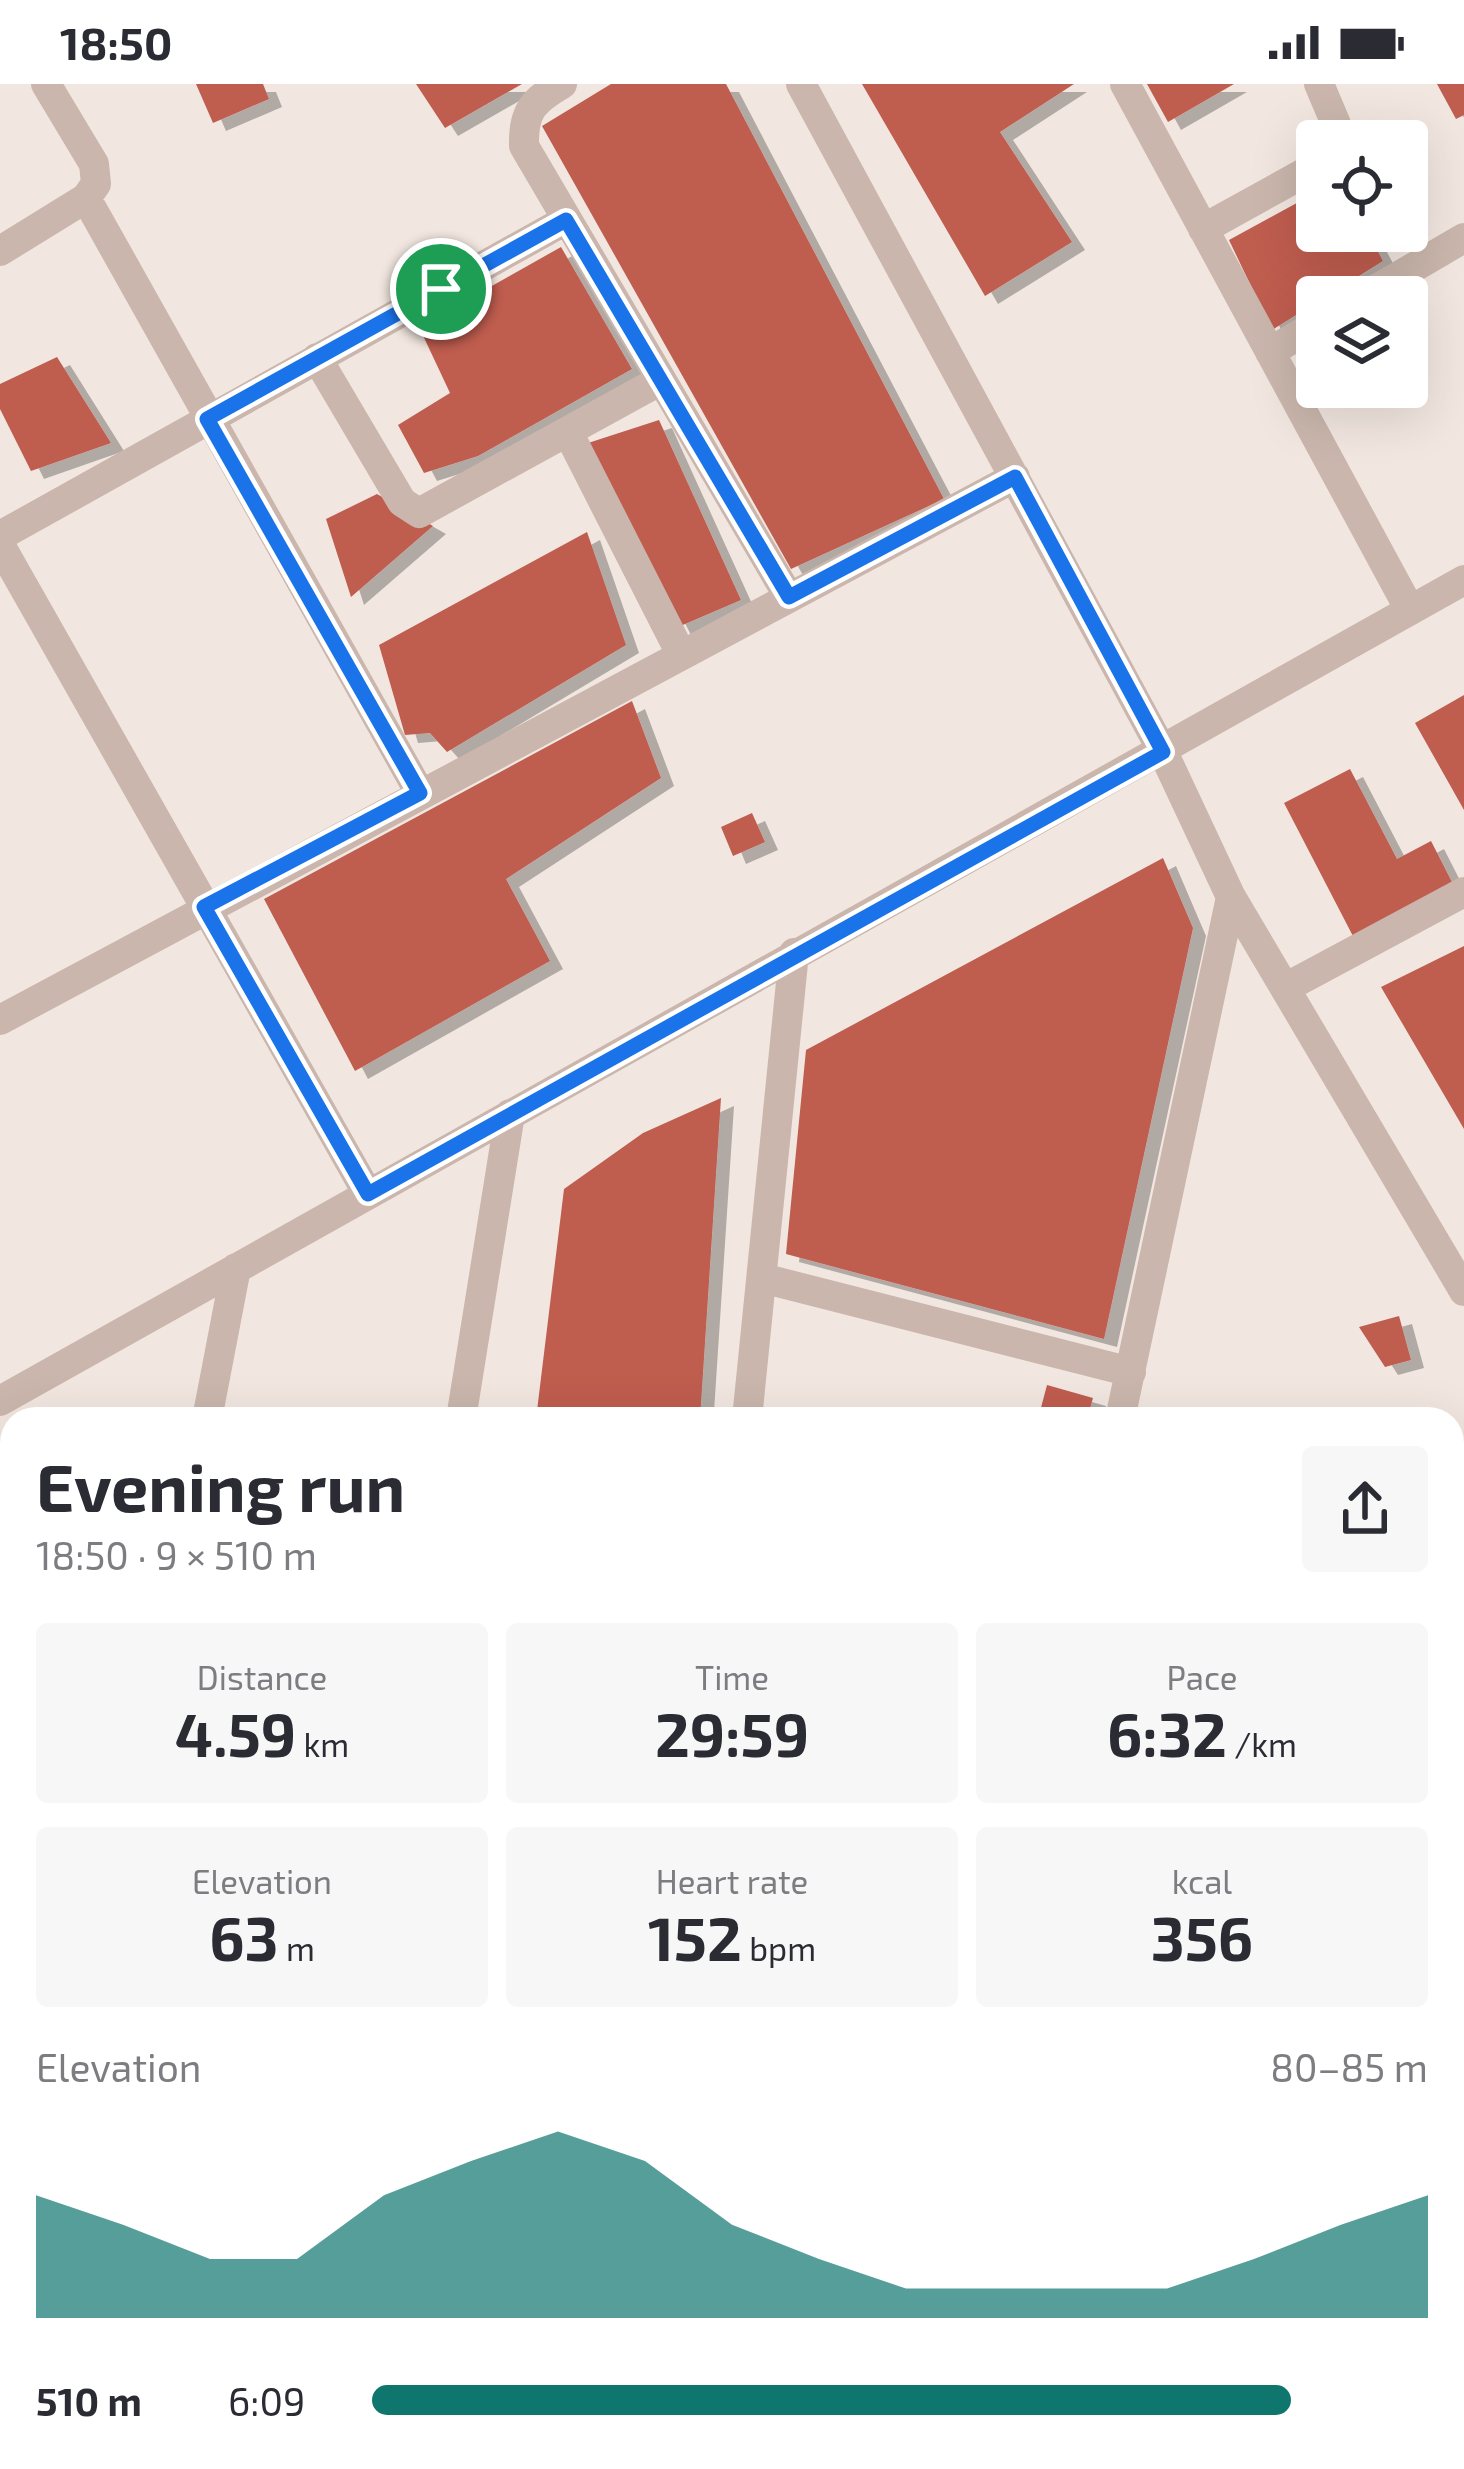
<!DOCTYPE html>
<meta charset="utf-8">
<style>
body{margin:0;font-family:"Exo 2",sans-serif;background:#f7f7f7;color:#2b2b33;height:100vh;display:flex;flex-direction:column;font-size:45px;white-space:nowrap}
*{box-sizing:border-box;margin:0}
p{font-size:39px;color:#7c7c81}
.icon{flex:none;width:66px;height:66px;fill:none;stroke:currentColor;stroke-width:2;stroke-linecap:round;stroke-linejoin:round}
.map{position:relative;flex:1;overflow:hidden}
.side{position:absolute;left:0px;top:1323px;width:1464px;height:1062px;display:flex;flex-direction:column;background:#fff;border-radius:36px 36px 0 0;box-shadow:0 12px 48px #0002}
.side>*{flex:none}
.fabs{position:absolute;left:1296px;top:36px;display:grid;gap:24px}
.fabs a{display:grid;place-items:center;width:132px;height:132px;border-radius:12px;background:#fff;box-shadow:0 12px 48px #0002;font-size:60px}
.pin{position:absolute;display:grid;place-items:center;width:102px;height:102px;color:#fff;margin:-51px;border:6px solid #fff;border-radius:50%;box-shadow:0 3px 12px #0007}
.round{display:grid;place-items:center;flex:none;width:126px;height:126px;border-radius:12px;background:#f7f7f7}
.head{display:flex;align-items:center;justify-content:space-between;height:204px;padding:0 36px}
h1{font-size:66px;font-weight:700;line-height:90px}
.stats{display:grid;grid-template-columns:repeat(3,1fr);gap:18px;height:204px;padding:12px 36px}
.stats div{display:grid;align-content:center;border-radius:12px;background:#f7f7f7;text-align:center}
.stats b{font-size:60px;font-weight:700}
.stats small{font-size:33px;font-weight:400}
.stats p{font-size:33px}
.chart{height:336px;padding:24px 36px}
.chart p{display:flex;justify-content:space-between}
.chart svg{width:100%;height:216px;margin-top:12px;fill:#0f766e;opacity:.7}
ul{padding:0 36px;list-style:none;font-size:39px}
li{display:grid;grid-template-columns:192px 144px 1fr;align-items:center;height:90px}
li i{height:30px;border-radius:15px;background:#0f766e}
.status{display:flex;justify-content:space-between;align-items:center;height:84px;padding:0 60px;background:#fff;direction:ltr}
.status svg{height:33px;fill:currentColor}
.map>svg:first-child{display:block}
</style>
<div class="status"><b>18:50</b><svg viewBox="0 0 49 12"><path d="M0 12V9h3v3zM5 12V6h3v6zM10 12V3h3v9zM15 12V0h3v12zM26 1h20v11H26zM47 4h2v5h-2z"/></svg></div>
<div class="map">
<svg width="1464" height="2385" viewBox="0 0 1464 2385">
<defs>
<filter id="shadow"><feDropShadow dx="13" dy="8" stdDeviation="0" flood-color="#0004"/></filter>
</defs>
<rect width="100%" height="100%" fill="#f2e7e0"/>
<path fill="#bf5d50" filter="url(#shadow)" d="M196,0H263L269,15L213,39Z
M416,0H522L445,44Z
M611,0H726L944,415L791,485L542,42Z
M862,0H1074L1000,48L1072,158L985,212Z
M1147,0H1234L1168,38Z
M1437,0H1464V31L1456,35Z
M1317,108V147H1367L1383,177L1272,246L1229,156Z
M561,163L632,285L478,372L424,389L398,341L450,309L419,243Z
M57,273L111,359L31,387L0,325V300Z
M659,336L741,516L678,543L585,360Z
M377,410L433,442L351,513L326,435Z
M587,448L626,561L447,668L430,649L405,651L379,561Z
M1464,611V726L1415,639Z
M632,617L661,694L506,795L550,877L355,987L264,815Z
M1350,685L1397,775L1431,757L1455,804L1355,856L1284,719Z
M752,729L765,758L733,772L721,743Z
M1163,774L1193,844L1104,1255L786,1170L806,966Z
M1464,862V1045L1381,903Z
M721,1014L700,1335H536L564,1105L643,1049Z
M1399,1232L1411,1276L1385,1283L1359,1243Z
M1047,1301L1093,1314L1087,1335H1038Z
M0,1595L12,1600V1624L0,1617Z"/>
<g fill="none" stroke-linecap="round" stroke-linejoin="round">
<path stroke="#cab6ac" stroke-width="30" d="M562,0C533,17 523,27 524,62L789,513
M801,0L1163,668L1231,813L1464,1207
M1125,0L1410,526
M1319,0L1336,40L1337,57
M86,114L420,709
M1203,145L1317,82
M0,167L86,114L96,100L94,80L46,0
M1363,213L1464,154
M1270,268L1317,240
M317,274L402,418L419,429L661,296
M569,350L681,570
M0,452L566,136
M0,461L368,1110
M1285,904L1464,808
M0,936L1015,393
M762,1194L1131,1288
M0,1317L1464,496
M207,1335L236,1184
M461,1335L510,1030
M747,1335L794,869
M1120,1335L1231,813
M1452,2110L1464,2112
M0,2302L12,2252
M0,2357L12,2359
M88,2373L154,2385
M918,2377L953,2385
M252,2385L255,2373
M444,2385L447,2373
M676,2385L679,2373
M1382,2385L1385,2373"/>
</g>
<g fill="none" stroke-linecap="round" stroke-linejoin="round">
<g stroke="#fff" stroke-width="24">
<path id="route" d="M566,136L789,513L1015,393L1163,668L368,1110L204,823L420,709L207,335Z"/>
</g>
<use href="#route" stroke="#1a73e8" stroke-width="15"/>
</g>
</svg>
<div class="fabs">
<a><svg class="icon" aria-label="locate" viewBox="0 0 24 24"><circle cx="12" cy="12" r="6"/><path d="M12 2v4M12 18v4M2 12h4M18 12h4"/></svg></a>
<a><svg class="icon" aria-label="layers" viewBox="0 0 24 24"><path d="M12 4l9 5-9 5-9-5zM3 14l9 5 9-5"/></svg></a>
</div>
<div class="pin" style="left:441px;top:205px;background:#1e9e55"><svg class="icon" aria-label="arrive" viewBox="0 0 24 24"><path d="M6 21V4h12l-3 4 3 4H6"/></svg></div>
<section class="side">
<div class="head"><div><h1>Evening run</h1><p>18:50 · 9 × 510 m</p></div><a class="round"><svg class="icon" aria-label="share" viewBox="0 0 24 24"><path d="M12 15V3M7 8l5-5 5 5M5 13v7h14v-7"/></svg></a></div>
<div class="stats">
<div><p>Distance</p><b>4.59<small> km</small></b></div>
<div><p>Time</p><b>29:59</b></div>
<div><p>Pace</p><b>6:32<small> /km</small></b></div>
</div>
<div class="stats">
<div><p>Elevation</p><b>63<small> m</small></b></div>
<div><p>Heart rate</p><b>152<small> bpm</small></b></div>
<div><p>kcal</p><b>356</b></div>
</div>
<div class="chart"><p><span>Elevation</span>80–85 m</p>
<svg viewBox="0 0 160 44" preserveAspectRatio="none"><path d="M0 44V19L10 25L20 32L30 32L40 19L50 12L60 6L70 12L80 25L90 32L100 38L110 38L120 38L130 38L140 32L150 25L160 19V44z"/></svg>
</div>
<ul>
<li><b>510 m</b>6:09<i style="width:87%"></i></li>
</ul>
</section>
</div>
